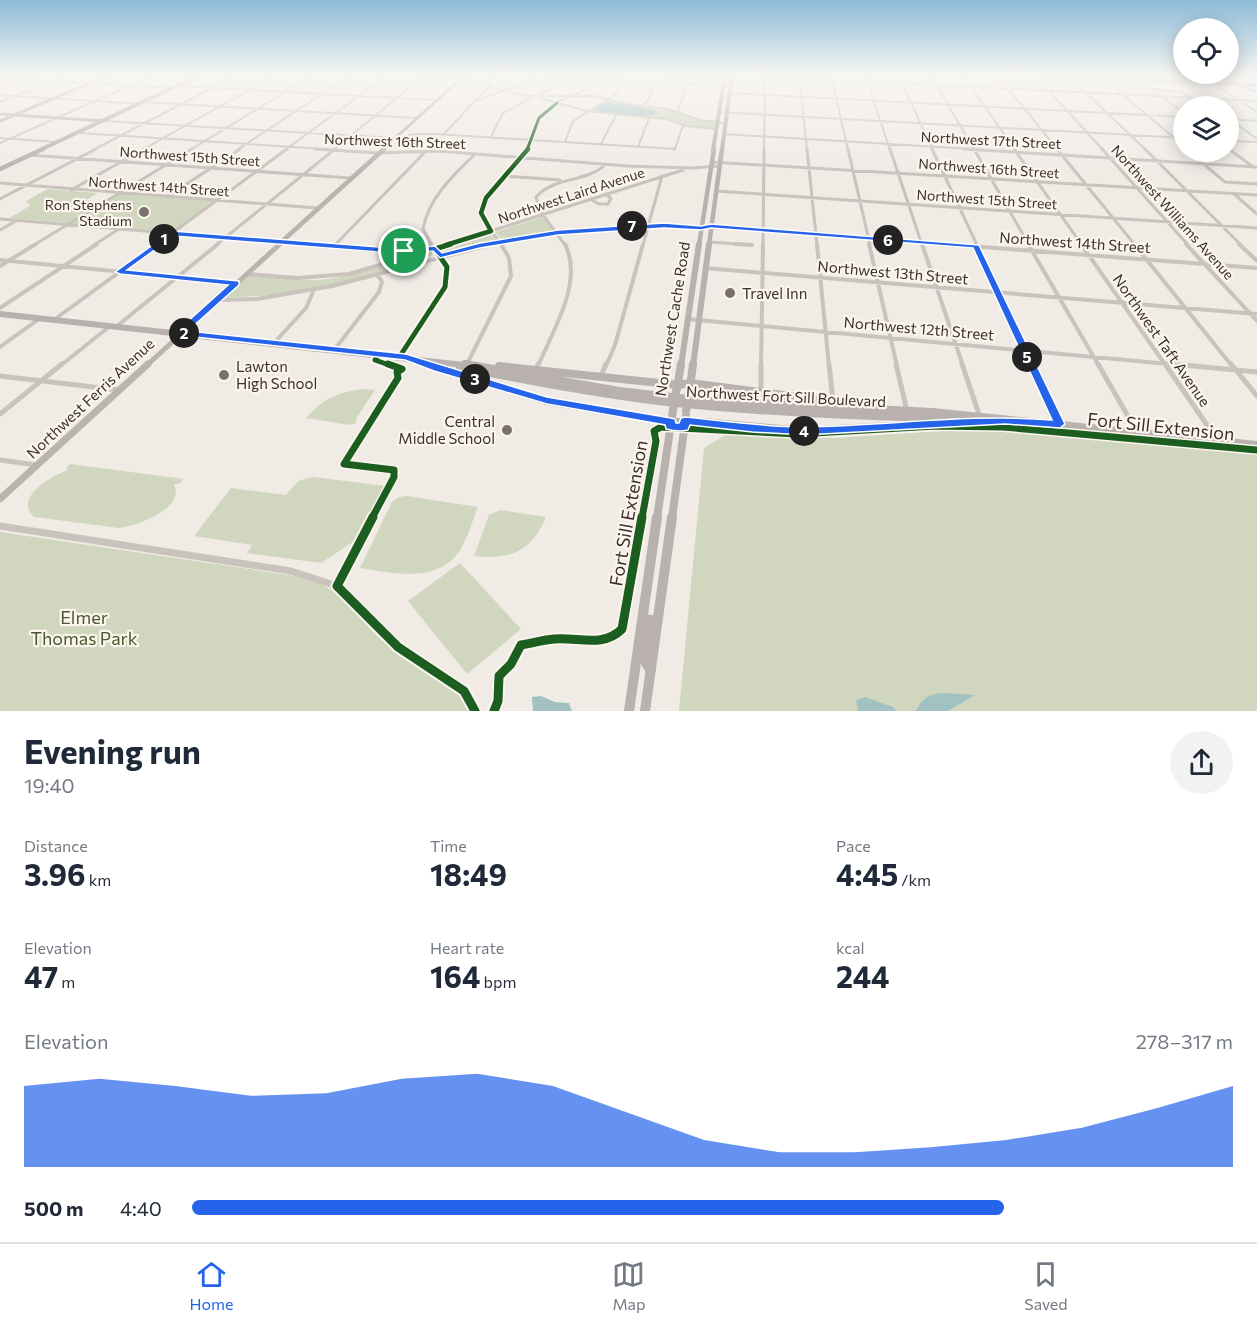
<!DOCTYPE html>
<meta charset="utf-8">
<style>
body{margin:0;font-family:Commissioner,sans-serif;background:#f2f2f3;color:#1f2937;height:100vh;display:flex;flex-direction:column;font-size:22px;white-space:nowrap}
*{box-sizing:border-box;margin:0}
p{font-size:20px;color:#747a83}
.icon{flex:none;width:33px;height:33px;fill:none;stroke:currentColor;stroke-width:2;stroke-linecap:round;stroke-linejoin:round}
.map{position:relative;height:711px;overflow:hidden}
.details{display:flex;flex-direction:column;background:#fff;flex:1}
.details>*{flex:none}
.tools{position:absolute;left:1173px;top:18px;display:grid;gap:12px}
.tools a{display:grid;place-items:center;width:66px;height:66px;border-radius:50%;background:#fff;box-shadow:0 3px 15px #0003;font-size:30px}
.pin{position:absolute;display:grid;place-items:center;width:51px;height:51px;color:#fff;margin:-26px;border:3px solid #fff;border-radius:50%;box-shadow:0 2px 6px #0007}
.km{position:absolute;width:30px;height:30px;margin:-15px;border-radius:50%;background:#222;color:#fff;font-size:16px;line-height:30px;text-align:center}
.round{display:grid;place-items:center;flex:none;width:63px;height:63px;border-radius:32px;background:#f2f2f3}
.summary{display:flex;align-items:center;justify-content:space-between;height:102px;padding:0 24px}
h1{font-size:33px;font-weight:700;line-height:45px}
.stats{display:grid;grid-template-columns:repeat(3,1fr);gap:9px;height:102px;padding:6px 24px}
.stats div{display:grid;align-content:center}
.stats b{font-size:30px;font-weight:700}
.stats small{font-size:16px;font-weight:400}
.stats p{font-size:16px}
.chart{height:168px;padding:12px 24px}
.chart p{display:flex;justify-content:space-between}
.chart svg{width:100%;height:108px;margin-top:6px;fill:#2563eb;opacity:.7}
ul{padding:0 24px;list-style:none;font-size:20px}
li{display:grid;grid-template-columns:96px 72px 1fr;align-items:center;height:45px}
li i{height:15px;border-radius:8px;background:#2563eb}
.menu{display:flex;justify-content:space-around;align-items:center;height:84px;border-top:2px solid #e0e1e3;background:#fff;font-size:16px;color:#747a83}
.menu a{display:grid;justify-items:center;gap:3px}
.menu .active{color:#2563eb}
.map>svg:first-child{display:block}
</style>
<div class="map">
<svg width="1257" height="711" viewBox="0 0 1257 711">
<rect width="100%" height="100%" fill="#f0ebe5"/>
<path fill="#d1d6bf" d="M608,100L671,111L715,123L714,128L696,127L668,119L589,111Z
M48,189L98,193L86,200L99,202L94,205L97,206L68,223L9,218L30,206L26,201Z
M120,194L214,201L172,232L72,224Z
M542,217L555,232L502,240L495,232Z
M489,233L498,241L443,253L438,250Z
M432,251L436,254L329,287L290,294L224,298L249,276C275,276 301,282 328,279C363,274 398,261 432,251Z
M363,389L375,390L357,417L356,423L350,425L306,418C322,399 339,392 363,389Z
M973,429L1117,439L1257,454V711H679L704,448L727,434L834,438Z
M70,464L184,479L179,484H174C186,509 136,526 119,528L34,517C13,497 52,476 68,470L66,468Z
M313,477L385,486L356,540L321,563L247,553L252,545L194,536L231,488L286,495L298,481Z
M407,496L478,507C472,521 468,538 460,550C439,584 391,573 360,568L392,502L399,497Z
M500,510L546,517C531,552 510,560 474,556L489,515Z
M0,532L296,576L321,584L339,595L378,637L409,662L451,687L465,700L470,711H0Z
M460,563L521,629L467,674L408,601Z"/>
<path fill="#a1c2c1" d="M606,102L654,110L659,112C641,120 612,114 593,110Z
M946,693L975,695L948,711H916C923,696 930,694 946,693Z
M541,696L555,702L569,703L572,711H533L532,697Z
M865,697L893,707L896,711H858L856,700Z"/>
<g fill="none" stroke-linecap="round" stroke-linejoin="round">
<path stroke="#c9c3be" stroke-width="2" d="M397,75L474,80L503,91L529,96H594L630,105L667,109L701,120L725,123
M516,75L730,86
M637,75L725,79
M732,75L1257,101
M799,75L807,150
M831,75L848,150
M865,75L890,150
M898,75L933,150
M931,75L974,150
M963,75L1015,150
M997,75L1058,150
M1067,75L1146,150
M1120,75L1125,79
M1148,75L1155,80
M1183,75L1193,82
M1244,75L1257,83
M0,78L172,88
M1103,78L1184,146
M1138,79L1184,113
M1212,83L1257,112
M487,84L497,75
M177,86L437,100
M1153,89L1179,92L1191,97
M503,90L521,84L532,76
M1049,91L1103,150
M729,93L1184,117
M0,95L140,104
M539,95L554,88L563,77
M540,98L586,111L666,119L687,126L716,129
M1201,99L1211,106
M476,101L490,85
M0,102L68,75
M144,102L417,118
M555,103L585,90L596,75
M642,106L648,100L655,82
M678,111L687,84
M719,112L1184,138
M1228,118L1257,139
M1231,119L1257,121
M105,121L394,138L417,134H436L675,149L683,125
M80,133L338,150
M444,134L475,101L503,91
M723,134L987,150
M491,137L503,113L531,98
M0,138L57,142
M1228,141L1257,142
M565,142L573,121L614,96L624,80
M0,143L154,75
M601,144L616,115
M638,147L649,118
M1228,148L1231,150
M93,150L237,75
M142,150L276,75
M190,150L313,75
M237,150L351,75
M285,150L388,75
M333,150L423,77
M527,150L539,118L557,103
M764,150L765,75"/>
<path stroke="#c9c3be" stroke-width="3" d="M315,149L377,153L439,151L627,166L692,168L719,166
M673,149H675
M807,149L817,245
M848,149L870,245
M890,149L922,245
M932,149L977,245
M963,149L1257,167
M974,149L1029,245
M1014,149L1082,245
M1057,149L1135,245
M1102,149L1188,245
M1145,149L1241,245
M1229,149L1253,167
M1189,152L1225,182L1257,184
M29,155L350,178
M711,162L1257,195
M505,176L560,180
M0,183L317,208
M71,190L144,149
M716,191L1257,228
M1234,194L1257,214
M167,197L240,149
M0,199L96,149
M590,199L599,204H608L611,198L605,194
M0,219L313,245
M0,230L16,221
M709,242L752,245
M34,245L192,149
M94,245L119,229
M156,245L287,149
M216,245L335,149
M335,245L426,151
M432,245L423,229C429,197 453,176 475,154
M447,245L683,170
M486,245C644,212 803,233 962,245
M502,245C491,230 477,218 486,198L528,149
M565,245L540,211L536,197C555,176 585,183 605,165
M643,245L662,176
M763,245L764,149"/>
<path stroke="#c9c3be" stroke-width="4" d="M296,244L381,251L424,250
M735,244L752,245
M817,244L829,366
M869,244L897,366
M922,244L963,366
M943,244L1257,268
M976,244L1033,366
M1028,244L1099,366
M1081,244L1166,366
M1134,244L1232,366
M1186,244L1257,321
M1239,244L1257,261
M333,247L336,244
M0,260L236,283
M0,266L36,244
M705,268L1257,314
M246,274L297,278L349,274L451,244
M219,300L257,299L332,286L493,244
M0,308L97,244
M55,319L158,244
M687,319L1190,366
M117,326L218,244
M274,343L306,308L313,292
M0,347L39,319
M335,349L379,292L382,282L377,274
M400,356C418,330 449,299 446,265L431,244
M467,364L511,276L509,258L501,244
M60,366L110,326
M538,366C553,330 584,282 565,244
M606,366L615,345L643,244
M761,366L763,244"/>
<path stroke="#c9c3be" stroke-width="5" d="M829,364L833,401
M896,364L907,411
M962,364L980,417
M1032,364L1060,424
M1098,364L1137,432
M1165,364L1218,441
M1173,364L1257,372
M1231,364L1257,396
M536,370L538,364
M0,376L119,390
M601,376L606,364
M761,393V364
M0,414L62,364
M0,460L36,465"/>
<path stroke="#c9c3be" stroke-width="7" d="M0,526L291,571L337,586L398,647L464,691L475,711"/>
<path stroke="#bab3ae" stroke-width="3" d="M0,84L25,75
M0,114L104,121
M0,121L109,75
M382,150L465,75"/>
<path stroke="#bab3ae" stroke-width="4.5" d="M278,245L384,149"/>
<path stroke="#bab3ae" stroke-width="5" d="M146,366L280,244"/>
<path stroke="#bab3ae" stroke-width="7" d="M0,499L148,364"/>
<path stroke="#b8b1ad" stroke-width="4" d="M1038,75L1257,85
M40,150L200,75
M713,150L725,75
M722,150L732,75"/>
<path stroke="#b8b1ad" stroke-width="4.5" d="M0,169L43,149
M699,245L714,149
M709,245L722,149"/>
<path stroke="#b8b1ad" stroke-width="6" d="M0,314L473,366
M419,362L431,366
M681,366L699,244
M693,366L709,244"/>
<path stroke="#b8b1ad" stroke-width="8" d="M426,364L547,401L671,422H704L803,431L981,421
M465,364L619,391L697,400L932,412L1257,445
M499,366L678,385L690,383L882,408
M460,367C526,380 592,393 658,401C754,412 850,416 946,418
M690,387L693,364
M677,389L681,364
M657,518L673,410
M672,518L686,416"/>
<path stroke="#b8b1ad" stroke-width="10" d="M643,619L652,620L646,663L651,671
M629,711L657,517
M645,711L672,517"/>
<path fill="#afaaa4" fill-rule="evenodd" d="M1234,83L1257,91V93L1234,85Z"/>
<path stroke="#b8b1ad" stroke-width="8" d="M673,410L676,391
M686,411L689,393"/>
<g stroke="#fbf5ee" stroke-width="5">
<path id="cycleway-far4" d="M527,150L539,118L557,103"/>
</g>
<g stroke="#fbf5ee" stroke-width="8">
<path id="cycleway-far3" d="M446,245L491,231L481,213L486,198L528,149"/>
</g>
<g stroke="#fbf5ee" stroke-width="9">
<path id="cycleway-far2" d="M392,366L375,360L378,354L400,356L445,287L447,267L435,249L451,244"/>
</g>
<g stroke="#fbf5ee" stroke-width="10">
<path id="cycleway-far1" d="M372,518L394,477V470L344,464L398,378L397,372L402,369L388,364
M642,518L656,441L654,431L661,427L797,434L935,426L1003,427L1257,450"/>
</g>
<g stroke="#fbf5ee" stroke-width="13">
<path id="cycleway" d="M373,517L337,586L398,647L464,691L475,711
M494,711L498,701L499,676L511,664L521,645C532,643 543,640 554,639C579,637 603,648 622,629L642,517"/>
</g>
<use href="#cycleway-far4" stroke="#1b5e20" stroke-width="3"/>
<use href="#cycleway-far3" stroke="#1b5e20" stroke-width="4.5"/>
<use href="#cycleway-far2" stroke="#1b5e20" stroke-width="5"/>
<use href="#cycleway-far1" stroke="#1b5e20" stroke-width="7"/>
<use href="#cycleway" stroke="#1b5e20" stroke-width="9"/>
</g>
<linearGradient id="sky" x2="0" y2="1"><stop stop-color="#8bbad8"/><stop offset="0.43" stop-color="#f8f6f3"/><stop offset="1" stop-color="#f8f6f3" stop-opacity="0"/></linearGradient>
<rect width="1257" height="174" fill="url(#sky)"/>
<path fill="#2563eb" stroke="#fff" stroke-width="1.5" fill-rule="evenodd" d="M664,223L701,226L711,224L979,245L1065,424L1060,428L1005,424L804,435L752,432L690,425L688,430C681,432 673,431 666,429L665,425L547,404L434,371L405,360L177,335V331L228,285L120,274L115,272L172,231L404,249L435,246L442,253L480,243L558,230ZM664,228L701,230L711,228L973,248L1052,420C969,413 887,426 804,427C764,427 725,421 685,417L681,418L679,423H676L675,419L671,418L547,397L406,354L188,331L239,285V281L127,270L174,236L404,254L433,251L440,258L480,248L558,235Z"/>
<g fill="#7a716c" stroke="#fbf5ee" stroke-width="2">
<circle cx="144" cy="212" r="6"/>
<circle cx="730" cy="293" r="6"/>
<circle cx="224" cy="375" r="6"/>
<circle cx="507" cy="430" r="6"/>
</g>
<g text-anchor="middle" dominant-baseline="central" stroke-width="4.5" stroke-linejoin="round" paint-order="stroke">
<g font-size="14" fill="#3b302b" stroke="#fbf5ee">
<text transform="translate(991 140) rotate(3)">Northwest 17th Street</text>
<text transform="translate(395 141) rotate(2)">Northwest 16th Street</text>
<text transform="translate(190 156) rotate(4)">Northwest 15th Street</text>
<text transform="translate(989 168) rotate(4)">Northwest 16th Street</text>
<text transform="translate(159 186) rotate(4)">Northwest 14th Street</text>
<text transform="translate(571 195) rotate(-18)">Northwest Laird Avenue</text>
<text transform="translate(987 199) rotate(4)">Northwest 15th Street</text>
<text transform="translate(1173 212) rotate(48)">Northwest Williams Avenue</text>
</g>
<g font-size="14" fill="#3b302b" stroke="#fbf5ee" text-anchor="end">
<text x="132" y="204">Ron Stephens<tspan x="132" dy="16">Stadium</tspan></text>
</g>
<g font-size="15" fill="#3b302b" stroke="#fbf5ee">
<text transform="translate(1075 242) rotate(4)">Northwest 14th Street</text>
<text transform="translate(893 272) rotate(5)">Northwest 13th Street</text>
<text transform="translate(672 319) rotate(-81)">Northwest Cache Road</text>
<text transform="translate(919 328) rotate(5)">Northwest 12th Street</text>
<text transform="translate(1162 340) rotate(55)">Northwest Taft Avenue</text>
<text transform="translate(786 396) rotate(3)">Northwest Fort Sill Boulevard</text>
<text transform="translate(90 398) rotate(-43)">Northwest Ferris Avenue</text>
</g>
<g font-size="15" fill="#3b302b" stroke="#fbf5ee" text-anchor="start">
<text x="742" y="293">Travel Inn</text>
<text x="236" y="366">Lawton<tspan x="236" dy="17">High School</tspan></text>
<text x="495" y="421" text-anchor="end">Central<tspan x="495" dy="17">Middle School</tspan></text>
</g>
<g font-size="18" fill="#3b302b" stroke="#fbf5ee">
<text transform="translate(1161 426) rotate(6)">Fort Sill Extension</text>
<text transform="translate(628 513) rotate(-80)">Fort Sill Extension</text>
</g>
<g font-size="18" fill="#4a5a2e" stroke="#fbf5ee">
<text x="84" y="617">Elmer<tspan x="84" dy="21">Thomas Park</tspan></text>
</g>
</g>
</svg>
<div class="tools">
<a><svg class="icon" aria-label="locate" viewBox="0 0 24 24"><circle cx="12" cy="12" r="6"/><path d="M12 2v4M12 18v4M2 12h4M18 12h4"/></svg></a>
<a><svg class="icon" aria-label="layers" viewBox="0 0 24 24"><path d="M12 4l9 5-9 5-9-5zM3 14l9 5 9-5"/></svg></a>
</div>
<div class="pin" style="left:404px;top:251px;background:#1e9e55"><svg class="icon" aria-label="arrive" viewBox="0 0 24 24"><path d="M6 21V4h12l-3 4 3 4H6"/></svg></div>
<b class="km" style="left:164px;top:239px">1</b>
<b class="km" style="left:184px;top:333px">2</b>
<b class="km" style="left:475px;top:379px">3</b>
<b class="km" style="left:804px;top:431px">4</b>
<b class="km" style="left:1027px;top:357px">5</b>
<b class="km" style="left:888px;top:240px">6</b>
<b class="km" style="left:632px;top:226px">7</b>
</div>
<section class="details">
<div class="summary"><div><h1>Evening run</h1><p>19:40</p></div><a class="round"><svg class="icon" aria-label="share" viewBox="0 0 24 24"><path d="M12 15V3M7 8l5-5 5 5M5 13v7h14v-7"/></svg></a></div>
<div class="stats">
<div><p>Distance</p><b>3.96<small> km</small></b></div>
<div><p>Time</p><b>18:49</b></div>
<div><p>Pace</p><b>4:45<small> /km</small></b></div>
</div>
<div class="stats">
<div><p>Elevation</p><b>47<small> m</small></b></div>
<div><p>Heart rate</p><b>164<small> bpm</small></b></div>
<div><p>kcal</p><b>244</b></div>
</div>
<div class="chart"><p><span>Elevation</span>278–317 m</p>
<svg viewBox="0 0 160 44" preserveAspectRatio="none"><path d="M0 44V11L10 8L20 11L30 15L40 14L50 8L60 6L70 11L80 22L90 33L100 38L110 38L120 36L130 33L140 28L150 20L160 11V44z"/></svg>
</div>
<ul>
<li><b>500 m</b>4:40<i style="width:78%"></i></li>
</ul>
</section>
<nav class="menu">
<a class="active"><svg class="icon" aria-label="home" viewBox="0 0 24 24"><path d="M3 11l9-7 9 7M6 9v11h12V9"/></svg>Home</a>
<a><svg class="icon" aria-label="map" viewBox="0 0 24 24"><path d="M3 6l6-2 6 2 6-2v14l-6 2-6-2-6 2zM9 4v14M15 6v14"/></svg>Map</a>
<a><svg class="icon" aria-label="saved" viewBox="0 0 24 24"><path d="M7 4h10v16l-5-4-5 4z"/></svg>Saved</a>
</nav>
